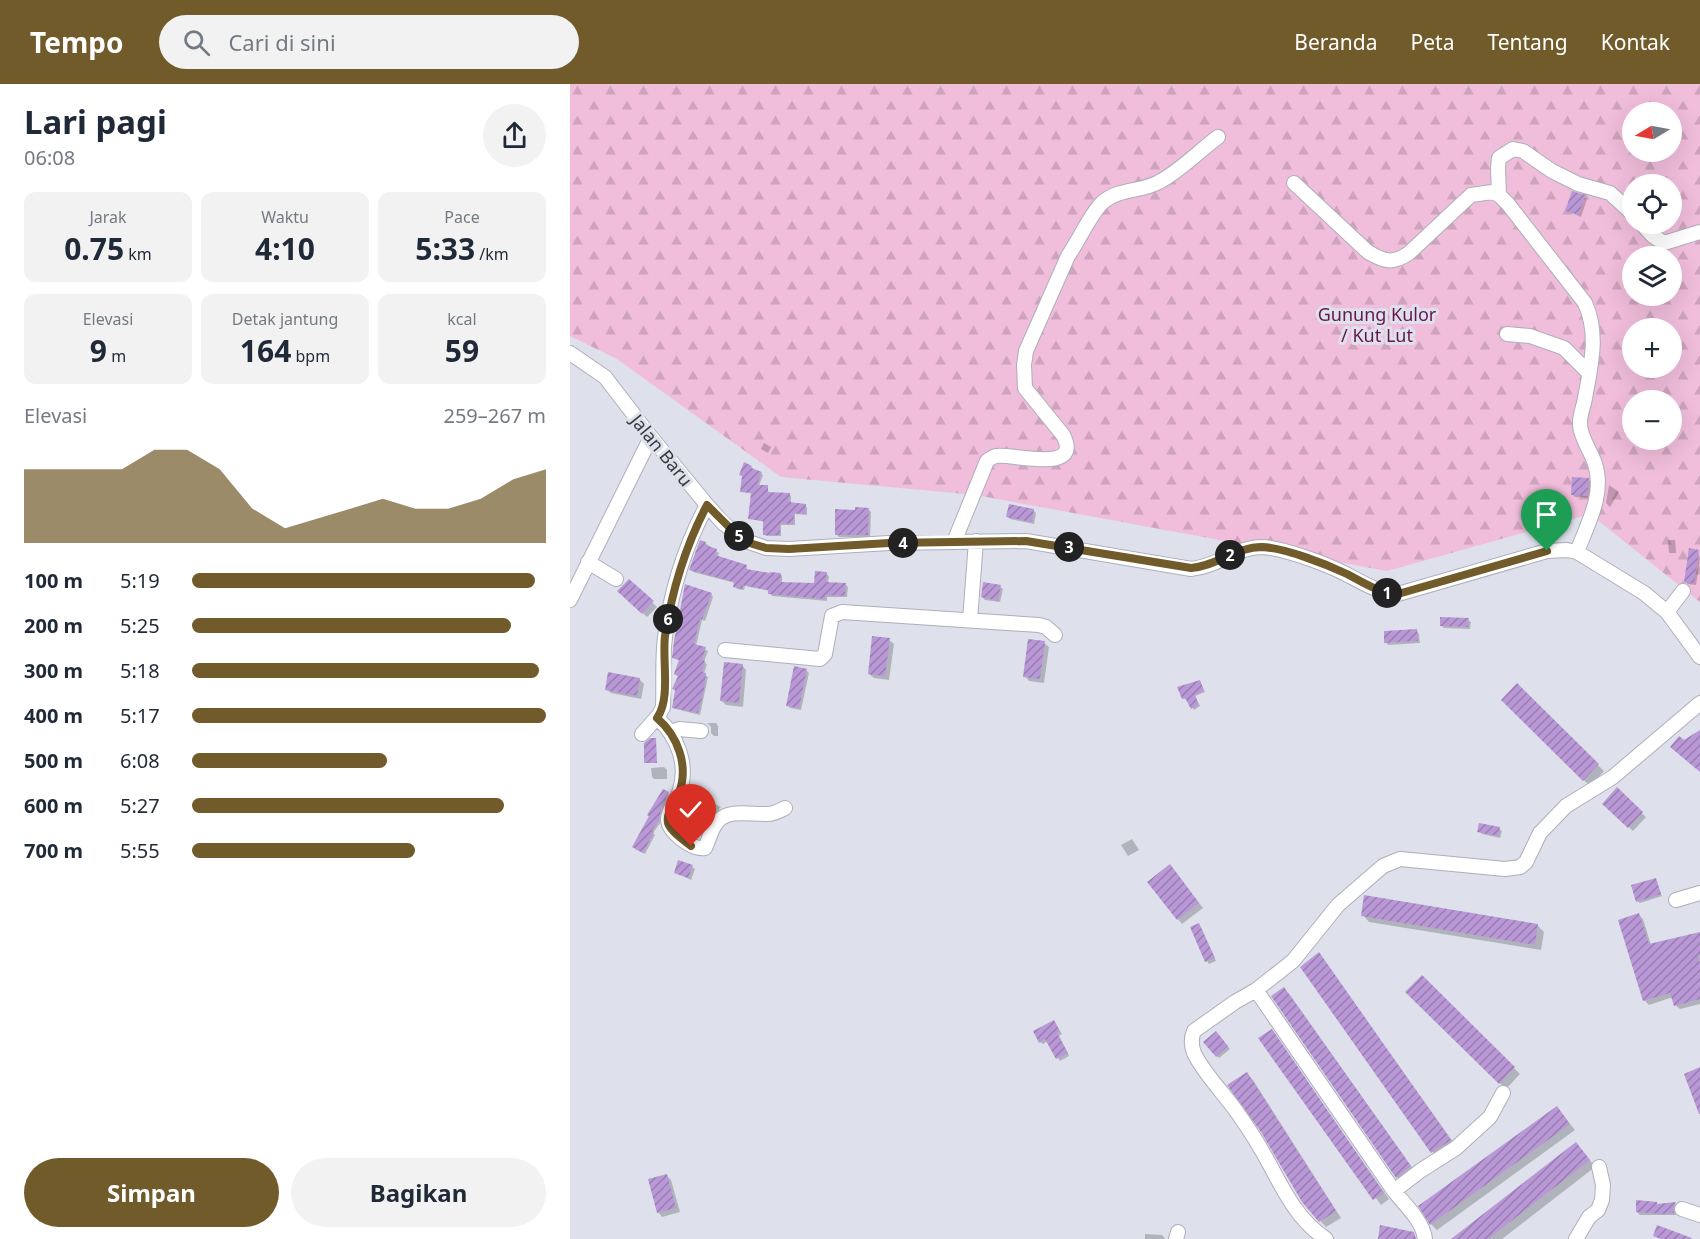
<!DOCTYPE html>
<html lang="id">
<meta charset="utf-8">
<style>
body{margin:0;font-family:"Noto Sans",sans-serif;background:#f2f2f3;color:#1f2937;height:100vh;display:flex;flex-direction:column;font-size:22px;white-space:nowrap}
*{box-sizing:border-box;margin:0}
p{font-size:20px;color:#747a83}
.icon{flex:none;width:33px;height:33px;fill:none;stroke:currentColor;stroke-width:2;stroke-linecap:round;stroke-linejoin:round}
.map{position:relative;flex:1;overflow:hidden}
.sheet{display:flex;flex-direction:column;background:#fff;width:570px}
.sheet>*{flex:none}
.needle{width:39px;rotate:260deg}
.buttons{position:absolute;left:1052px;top:18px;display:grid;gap:12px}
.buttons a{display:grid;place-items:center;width:60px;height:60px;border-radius:50%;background:#fff;box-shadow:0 6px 24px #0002;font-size:30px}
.pin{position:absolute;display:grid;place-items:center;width:51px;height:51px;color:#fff;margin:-62px -26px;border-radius:50% 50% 50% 0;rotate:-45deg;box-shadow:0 0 6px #0007}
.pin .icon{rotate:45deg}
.km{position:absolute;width:30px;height:30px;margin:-15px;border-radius:50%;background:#222;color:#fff;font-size:16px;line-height:30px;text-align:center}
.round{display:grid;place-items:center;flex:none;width:63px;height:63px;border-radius:32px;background:#f2f2f3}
.headline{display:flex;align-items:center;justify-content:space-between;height:102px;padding:0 24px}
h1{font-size:33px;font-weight:700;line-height:45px}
.figures{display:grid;grid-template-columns:repeat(3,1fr);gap:9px;height:102px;padding:6px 24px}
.figures div{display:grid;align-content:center;border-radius:12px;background:#f2f2f3;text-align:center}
.figures b{font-size:30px;font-weight:700}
.figures small{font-size:16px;font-weight:400}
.figures p{font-size:16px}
.chart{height:168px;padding:12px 24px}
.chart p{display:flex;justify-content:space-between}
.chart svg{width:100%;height:108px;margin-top:6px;fill:#715b2b;opacity:.7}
.cta{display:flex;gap:12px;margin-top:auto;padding:12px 24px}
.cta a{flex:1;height:69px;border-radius:36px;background:#715b2b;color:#fff;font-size:24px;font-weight:700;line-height:69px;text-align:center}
.cta a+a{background:#f2f2f3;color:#1f2937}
ul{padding:0 24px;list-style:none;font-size:20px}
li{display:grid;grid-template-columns:96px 72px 1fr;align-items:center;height:45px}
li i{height:15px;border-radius:8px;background:#715b2b}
header{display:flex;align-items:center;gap:36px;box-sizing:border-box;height:84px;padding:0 30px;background:#715b2b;color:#fff}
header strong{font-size:28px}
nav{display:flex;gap:33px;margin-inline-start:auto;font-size:21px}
.search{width:420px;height:54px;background:#f2f2f3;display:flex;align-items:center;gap:15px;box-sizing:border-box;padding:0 21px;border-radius:33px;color:#747a83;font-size:22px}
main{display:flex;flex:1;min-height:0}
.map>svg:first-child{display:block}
</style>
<header>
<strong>Tempo</strong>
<div class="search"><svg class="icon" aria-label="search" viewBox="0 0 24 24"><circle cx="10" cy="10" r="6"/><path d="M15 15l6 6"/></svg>Cari di sini</div>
<nav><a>Beranda</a><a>Peta</a><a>Tentang</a><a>Kontak</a></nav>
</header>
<main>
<section class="sheet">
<div class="headline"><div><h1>Lari pagi</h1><p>06:08</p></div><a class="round"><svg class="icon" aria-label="share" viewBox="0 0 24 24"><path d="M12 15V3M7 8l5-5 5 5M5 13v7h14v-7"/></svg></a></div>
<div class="figures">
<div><p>Jarak</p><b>0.75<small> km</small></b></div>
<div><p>Waktu</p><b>4:10</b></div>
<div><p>Pace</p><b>5:33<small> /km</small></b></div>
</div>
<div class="figures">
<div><p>Elevasi</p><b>9<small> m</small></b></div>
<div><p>Detak jantung</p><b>164<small> bpm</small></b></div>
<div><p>kcal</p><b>59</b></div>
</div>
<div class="chart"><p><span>Elevasi</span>259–267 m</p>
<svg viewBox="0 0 160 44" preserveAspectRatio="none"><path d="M0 44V14L10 14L20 14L30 14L40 6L50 6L60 14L70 30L80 38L90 34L100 30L110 26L120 30L130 30L140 26L150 18L160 14V44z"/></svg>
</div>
<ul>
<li><b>100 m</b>5:19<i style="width:97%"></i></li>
<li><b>200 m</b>5:25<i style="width:90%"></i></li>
<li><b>300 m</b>5:18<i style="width:98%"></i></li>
<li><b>400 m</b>5:17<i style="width:100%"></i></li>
<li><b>500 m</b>6:08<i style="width:55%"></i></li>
<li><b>600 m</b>5:27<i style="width:88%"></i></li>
<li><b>700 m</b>5:55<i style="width:63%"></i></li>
</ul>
<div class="cta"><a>Simpan</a><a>Bagikan</a></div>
</section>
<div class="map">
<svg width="1130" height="1155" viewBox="0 0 1130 1155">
<defs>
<pattern id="forest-firs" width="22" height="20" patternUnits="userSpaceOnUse" patternTransform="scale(1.5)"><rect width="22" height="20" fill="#f0bddb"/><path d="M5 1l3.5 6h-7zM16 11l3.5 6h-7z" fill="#cfa3bd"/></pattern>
<pattern id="building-hatch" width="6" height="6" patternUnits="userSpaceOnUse" patternTransform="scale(1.5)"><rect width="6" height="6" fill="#ba98d7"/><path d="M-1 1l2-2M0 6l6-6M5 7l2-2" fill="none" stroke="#987db0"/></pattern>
</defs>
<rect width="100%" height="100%" fill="#dee0eb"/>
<path fill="url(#forest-firs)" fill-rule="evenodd" d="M0,0H1130V518L1020,430L817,487L406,411L211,393L47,275L0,252ZM1062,28H1101V68H1062ZM1062,100H1101V140H1062ZM1062,172H1101V212H1062ZM1062,244H1101V284H1062ZM1062,316H1101V356H1062Z"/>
<path fill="#0003" d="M1003,109L1017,115L1011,133L997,126Z
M194,359L201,363L198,369L191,365Z
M181,383L193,391L189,402L197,403L199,409L219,410L221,412V420L237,423V431L225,430V441H211V452H196L194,450V438L180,434L183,410L172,407V392L170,390Z
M1018,395L1021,398L1020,414L1005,413L1002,410Z
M1039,401L1049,408L1040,423L1036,419Z
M298,425L301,428L300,453H269L266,450L286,428Z
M463,426L466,429L464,440L440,435L438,433Z
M1098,456H1105L1106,469H1099Z
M135,459L149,469L147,474L176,482L178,487L201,491L210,490L212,492V500L245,501L256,490L259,492L258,499L275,500L278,503L277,513H257V517L202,512L200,507L175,502L174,506L167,505L165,502V499L123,488L121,486Z
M1128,467L1130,475L1126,501L1118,500L1115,498Z
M59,497L87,523L77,533L50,507Z
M430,503L433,505L430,518L415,516L412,513Z
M141,510L143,513L135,537L132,536L126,562L138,567L134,578L137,580L134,590L138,593L130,631L106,625L104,623L109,593L105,590L110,577L104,573Z
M898,536L901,538L900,545L874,544L871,541Z
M847,547L849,550L850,559L818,561L816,558Z
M319,556L324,560L319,596L304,594L299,590Z
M474,559L479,563L474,599L459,597L455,592Z
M172,581L176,586L173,623L156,621L152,617Z
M236,586L239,589L231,626L220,624L218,621Z
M70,596L74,600L71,615L41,609L36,605Z
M630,597L635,608L625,612L630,622L624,626L617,615H613Z
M947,602L1034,687L1020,702L933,616Z
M137,639H146L148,642V652H144L141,649V643Z
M94,683L97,686V695H84L82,693L81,684Z
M1047,705L1076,733L1063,747L1034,720Z
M94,707L100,711L92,727L90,739L83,749L85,751L75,770L65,765Z
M118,715L124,717L122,722L127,725L126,727L114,723Z
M144,720L151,723L141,733V732Z
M134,737L136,740L133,752L119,746Z
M929,745L932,747L930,754L912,750L909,747Z
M562,755L569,766L558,772L551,761Z
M122,783L125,785L121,796L105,788Z
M604,786L633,824L612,840L579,798Z
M1085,795L1092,812L1070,819L1067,817Z
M793,831L968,842L974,848L971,866L799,838Z
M1069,831L1073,835L1081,861L1130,850V920L1110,925L1105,921L1103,913L1079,921L1074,916Z
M629,841L646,877L639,880L637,877Z
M749,870L886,1062L868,1075L732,883Z
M852,893L950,990L936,1005L837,908Z
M720,911L846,1089L833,1099L827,1093L703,913Z
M484,938L492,950L489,952L499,972L490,977L478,957L473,960L470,958Z
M701,947L819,1115L811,1121L690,954Z
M649,952L660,965L649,974L647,972Z
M677,990L683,996L771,1134L756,1143L743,1129Z
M987,1024L1005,1046L867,1146L861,1140L850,1123Z
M1012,1066L1025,1083L932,1155H883Z
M97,1092L101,1096L110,1128L92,1133L88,1128Z
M1086,1119L1089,1122L1106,1120L1108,1122L1105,1126L1106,1131H1070L1067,1128Z
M575,1150L592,1151L595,1155H575Z"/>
<path fill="url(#building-hatch)" d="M1002,107L1015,111L1009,131L995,127Z
M174,378L182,382L181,384L192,388L187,401H198V408L220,409L219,418L236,420L235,430L224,429L223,440L210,439V451H193V437L178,435L181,409L170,408L172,392L169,391Z
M1002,393L1019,394L1017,412L1001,411Z
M439,420L464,425L462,438L436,433Z
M285,423L299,424L298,451H265V425L285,426Z
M130,456L136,458L135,461L147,465L145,471L177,481L176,485L200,489V488L211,489L210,498L244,499L245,487L257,488L256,498L276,499L275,512L255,511V515L198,510V506L173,501L172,505L163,503L164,498L119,486Z
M1119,464L1129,466L1124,500L1114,498Z
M59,495L84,517L72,530L47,507Z
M413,498L431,501L428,517L411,513Z
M115,500L142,509L132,535H130L124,560L136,563L132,576L135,577L132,588L136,589L134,606L128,629L102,624L105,606L102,605L108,592L104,590L109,576L102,574L104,557Z
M870,533L899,534L898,543L870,542Z
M847,545L848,557L814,559V547Z
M302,552L320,554L315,592L298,590Z
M458,555L475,557L470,595L453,593Z
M154,578L173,580L169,619L150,617Z
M224,582L237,585L229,624L216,622Z
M38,588L70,594L67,612L35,606Z
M630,596L634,607L625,611L629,621L621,625L615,614L612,615L607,603Z
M947,599L1029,680L1013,697L931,616Z
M1130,646V688L1100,663L1109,652L1114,656Z
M80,654H86L87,679H74V659Z
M1047,703L1073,728L1058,744L1032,720Z
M93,705L99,708L91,725L89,737L82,746L84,748L73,769L62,763L79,732L77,731Z
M121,732L134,736L131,750L117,746Z
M909,739L930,743L928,752L907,748Z
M108,776L123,781L118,794L104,789Z
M600,780L629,819L607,836L577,798Z
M1086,794L1091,810L1066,818L1061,801Z
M794,811L968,840L965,861L791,832Z
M1069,829L1079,860L1130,848V870L1128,871L1130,880V915L1104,922L1100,909L1073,917L1048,836Z
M629,839L645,874L635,878L620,843Z
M749,868L881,1056L861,1069L730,883Z
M852,891L945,983L929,1000L835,908Z
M714,903L841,1082L826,1094L701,912Z
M484,936L490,947L487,949L498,969L486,975L475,955L469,959L463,947Z
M702,945L814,1109L803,1116L688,954Z
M646,947L658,962L646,973L633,958Z
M1130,983V1030H1129L1114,990Z
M677,988L766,1127L749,1138L732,1118L691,1048L657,1001Z
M987,1022L1000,1040L860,1141L848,1122Z
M1006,1058L1020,1076L918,1155H881Z
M97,1090L106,1124L87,1129L78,1095Z
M1066,1116L1087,1118V1120L1106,1118L1103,1123L1104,1129L1093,1130L1066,1128Z
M810,1141L844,1148L846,1155H808Z
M1087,1141L1122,1154L1121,1155H1091L1083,1152Z"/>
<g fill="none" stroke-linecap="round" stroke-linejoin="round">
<g stroke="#adafb9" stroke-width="16">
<path id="minor" d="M724,99L798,168C815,178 823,180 839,169L901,111L922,108L929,111L938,120L1015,219C1029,250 1021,281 1015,314C1014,322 1009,332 1010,341C1011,355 1021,367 1025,380C1035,410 1017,441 1007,468
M929,111L928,84L929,74L943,65L953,67L982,87L1008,100L1040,109L1062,129
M1072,140L1083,152L1094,159L1130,148
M937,250L960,252L994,264L1019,289
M0,269L35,293L81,353L137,421L153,439L176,457L196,464L219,465L319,459L456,457L621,485C647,483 666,463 692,463C714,464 756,480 776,490C793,499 809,509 828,510L977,467L997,466L1007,468L1074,509L1097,528L1130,573
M384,458L417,377C420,375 422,373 426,372C441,369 514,391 493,351L455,304L454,281L456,267L498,172C508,158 522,127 533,118C550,104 571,108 589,98C610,87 629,67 648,53
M18,478L46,495
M0,516L81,353
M1097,528L1113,507
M400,536L406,457
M155,566L250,575L255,570L262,532L272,528L469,541L476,543L485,551
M87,634C108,652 119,682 109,709C106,717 98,726 98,735C98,748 122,766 135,764C139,756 141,745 147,738C159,724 181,731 197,730C204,730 209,727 215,724
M101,648L109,645L131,647
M72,650L89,631L93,623C94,600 92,576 95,553C101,506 115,462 137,421
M1106,816L1130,809
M686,906L824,1107C835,1121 853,1137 855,1155
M824,1107L850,1087L886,1064L920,1033L933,1009
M1112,1125L1130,1131
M606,1155L608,1148
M756,1155C723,1133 711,1099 692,1067C685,1054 676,1041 667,1028C655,1011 632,987 624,969C621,961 621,954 624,947L665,918L686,906L723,877L768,821L813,782L830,775L935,785L950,783L956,778L970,749L996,722L1043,693L1130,619
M1006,1155L1019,1133L1028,1126L1032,1116L1033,1101L1029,1083"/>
</g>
<use href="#minor" stroke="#fff" stroke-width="14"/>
</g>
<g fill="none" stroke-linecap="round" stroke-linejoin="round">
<g stroke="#fff" stroke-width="12">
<path id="route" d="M121,762C114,756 101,748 98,739C96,728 105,719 109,709C119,682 108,652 87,634C101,615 92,576 95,552C102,506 115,463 137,421L168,452L176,458L196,464L219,465L319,459L456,457L621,484C647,482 666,463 692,463C715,464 756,480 777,490C794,499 809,509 828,510L977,467"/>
</g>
<use href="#route" stroke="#715b2b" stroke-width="8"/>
</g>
<g text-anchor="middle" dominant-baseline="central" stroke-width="6" stroke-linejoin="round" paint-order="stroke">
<g font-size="18" fill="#65174d" stroke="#dee0eb">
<text x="807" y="230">Gunung Kulor<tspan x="807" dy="21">/ Kut Lut</tspan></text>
</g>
<g font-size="18" fill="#3a3b3f" stroke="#dee0eb">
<text transform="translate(92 366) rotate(51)">Jalan Baru</text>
</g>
</g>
</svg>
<div class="buttons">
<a><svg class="needle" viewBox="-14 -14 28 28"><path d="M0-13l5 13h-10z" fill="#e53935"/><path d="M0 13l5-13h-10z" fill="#747a83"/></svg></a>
<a><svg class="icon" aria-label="locate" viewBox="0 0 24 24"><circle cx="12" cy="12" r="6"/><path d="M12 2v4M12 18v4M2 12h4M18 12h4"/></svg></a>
<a><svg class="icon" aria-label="layers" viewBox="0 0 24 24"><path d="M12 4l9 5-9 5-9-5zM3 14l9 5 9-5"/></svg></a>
<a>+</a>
<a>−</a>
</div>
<div class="pin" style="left:977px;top:467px;background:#1e9e55"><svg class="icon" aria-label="arrive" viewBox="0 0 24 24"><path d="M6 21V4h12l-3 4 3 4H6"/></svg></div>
<div class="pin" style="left:121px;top:762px;background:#d93025"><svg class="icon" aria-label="check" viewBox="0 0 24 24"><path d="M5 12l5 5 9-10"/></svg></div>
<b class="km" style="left:817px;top:509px">1</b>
<b class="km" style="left:660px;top:471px">2</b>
<b class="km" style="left:499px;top:463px">3</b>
<b class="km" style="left:333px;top:459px">4</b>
<b class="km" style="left:169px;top:452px">5</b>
<b class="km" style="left:98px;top:535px">6</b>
</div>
</main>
